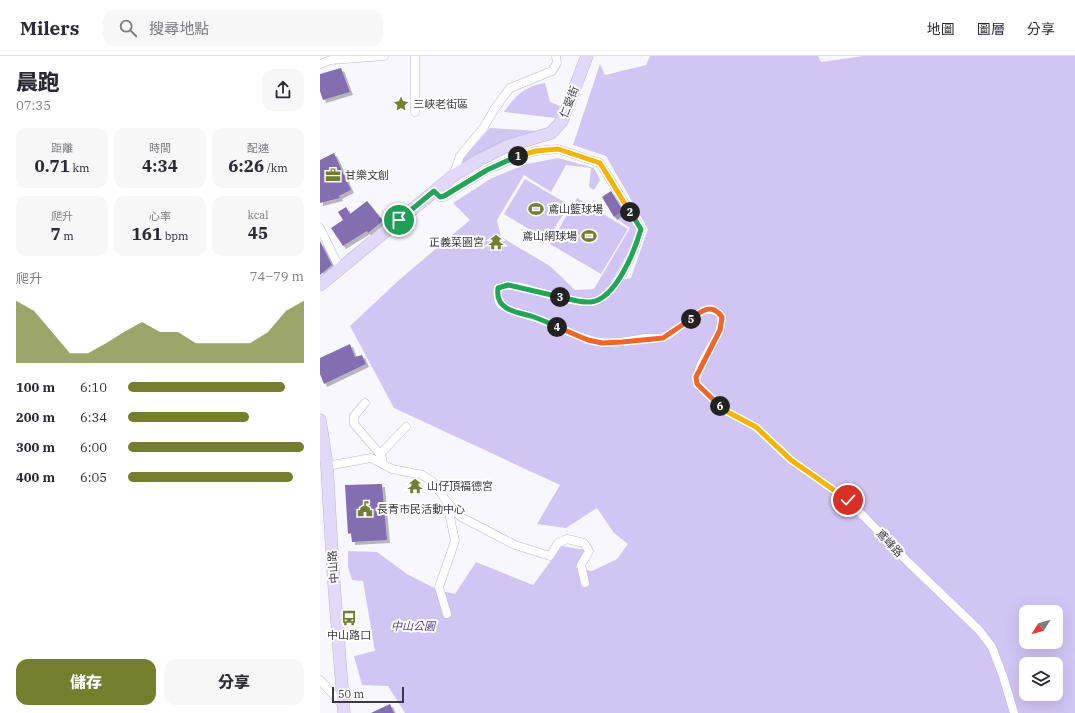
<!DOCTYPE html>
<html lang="zh-TW">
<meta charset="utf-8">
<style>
body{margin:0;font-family:"IBM Plex Serif","Noto Sans TC",serif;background:#f7f7f7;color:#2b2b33;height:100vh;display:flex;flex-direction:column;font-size:15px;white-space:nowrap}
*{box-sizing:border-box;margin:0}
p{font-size:13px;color:#7c7c81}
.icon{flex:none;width:22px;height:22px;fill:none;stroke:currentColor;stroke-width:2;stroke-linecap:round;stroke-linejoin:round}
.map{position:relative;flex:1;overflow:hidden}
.side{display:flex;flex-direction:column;background:#fff;width:320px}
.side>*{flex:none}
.needle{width:26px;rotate:233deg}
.buttons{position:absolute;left:699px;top:549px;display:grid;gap:8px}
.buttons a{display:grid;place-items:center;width:44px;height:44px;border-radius:8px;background:#fff;box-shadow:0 4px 16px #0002;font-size:20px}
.scale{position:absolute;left:12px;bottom:10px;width:72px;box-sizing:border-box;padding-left:4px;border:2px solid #3d3a46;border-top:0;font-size:11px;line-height:14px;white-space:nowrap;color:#3d3a46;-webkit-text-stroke:3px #fff;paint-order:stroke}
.pin{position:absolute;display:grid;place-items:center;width:34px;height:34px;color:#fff;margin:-17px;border:2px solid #fff;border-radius:50%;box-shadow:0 1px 4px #0007}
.km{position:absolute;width:20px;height:20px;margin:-10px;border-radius:50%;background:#222;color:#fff;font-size:11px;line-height:20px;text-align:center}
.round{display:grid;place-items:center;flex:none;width:42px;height:42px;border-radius:12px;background:#f7f7f7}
.headline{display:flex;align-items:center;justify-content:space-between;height:68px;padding:0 16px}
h1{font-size:22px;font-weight:800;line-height:30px}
.stats{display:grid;grid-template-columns:repeat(3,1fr);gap:6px;height:68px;padding:4px 16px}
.stats div{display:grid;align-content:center;border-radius:10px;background:#f7f7f7;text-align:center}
.stats b{font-size:17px;font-weight:800}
.stats small{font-size:11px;font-weight:400}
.stats p{font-size:11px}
.chart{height:112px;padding:8px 16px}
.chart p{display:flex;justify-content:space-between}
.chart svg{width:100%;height:72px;margin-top:4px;fill:#737f2c;opacity:.7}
.cta{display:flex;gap:8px;margin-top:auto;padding:8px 16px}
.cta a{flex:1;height:46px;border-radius:12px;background:#737f2c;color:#fff;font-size:16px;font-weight:800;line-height:46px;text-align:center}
.cta a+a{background:#f7f7f7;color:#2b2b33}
ul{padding:0 16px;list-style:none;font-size:13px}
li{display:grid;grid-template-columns:64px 48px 1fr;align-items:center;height:30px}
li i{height:10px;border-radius:5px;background:#737f2c}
header{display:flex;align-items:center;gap:24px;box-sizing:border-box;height:56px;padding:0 20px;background:#fff;border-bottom:1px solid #e1e1e2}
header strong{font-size:19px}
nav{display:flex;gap:22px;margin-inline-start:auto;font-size:14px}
.search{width:280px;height:36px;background:#f7f7f7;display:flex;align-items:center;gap:10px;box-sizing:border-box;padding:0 14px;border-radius:12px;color:#7c7c81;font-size:15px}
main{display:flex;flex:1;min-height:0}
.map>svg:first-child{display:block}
</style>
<header>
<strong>Milers</strong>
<div class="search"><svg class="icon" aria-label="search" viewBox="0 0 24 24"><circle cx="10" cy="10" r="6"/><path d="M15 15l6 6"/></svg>搜尋地點</div>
<nav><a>地圖</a><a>圖層</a><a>分享</a></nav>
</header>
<main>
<section class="side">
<div class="headline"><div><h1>晨跑</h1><p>07:35</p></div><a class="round"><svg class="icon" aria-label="share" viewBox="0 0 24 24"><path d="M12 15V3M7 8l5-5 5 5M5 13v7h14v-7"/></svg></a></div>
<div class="stats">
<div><p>距離</p><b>0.71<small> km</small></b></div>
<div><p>時間</p><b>4:34</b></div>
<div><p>配速</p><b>6:26<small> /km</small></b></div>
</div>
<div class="stats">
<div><p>爬升</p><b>7<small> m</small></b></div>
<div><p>心率</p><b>161<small> bpm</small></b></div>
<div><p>kcal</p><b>45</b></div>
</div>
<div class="chart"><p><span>爬升</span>74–79 m</p>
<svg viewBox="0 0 160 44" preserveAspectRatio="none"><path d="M0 44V6L10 12L20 25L30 38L40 38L50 32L60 25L70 19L80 25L90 25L100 32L110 32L120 32L130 32L140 25L150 12L160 6V44z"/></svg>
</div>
<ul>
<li><b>100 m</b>6:10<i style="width:89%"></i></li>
<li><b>200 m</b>6:34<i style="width:69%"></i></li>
<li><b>300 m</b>6:00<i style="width:100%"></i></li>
<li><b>400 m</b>6:05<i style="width:94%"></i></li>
</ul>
<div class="cta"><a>儲存</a><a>分享</a></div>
</section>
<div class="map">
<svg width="755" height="657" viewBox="0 0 755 657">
<defs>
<filter id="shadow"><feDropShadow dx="3" dy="3" stdDeviation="0" flood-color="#0004"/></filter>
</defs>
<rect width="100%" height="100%" fill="#f9f7fe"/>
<path fill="#d1c5f3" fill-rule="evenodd" d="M330,0H498L501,6L544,0H755V657H85L68,630L42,629L34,600L55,595L43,525L32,524L28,511V495L57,496L87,518L118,534L135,538L156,506L213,529L242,490L264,494L256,512L272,515L297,503L308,488L294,477L277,452L246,472L217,468L240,429L74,352L30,270L79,224L150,164L133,147L172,122L207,108L238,102L274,112L280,124L274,134L269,131L271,112L246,109L231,136L204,119L177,164L181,181L230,210L255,234L274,233L310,172L294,161L304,154L316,173C311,193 302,209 291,226L311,222L328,173L286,100L253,89L280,8L285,19L326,9ZM706,556H736V586H706ZM706,608H736V638H706Z
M225,27L230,46L240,50L236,62L184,56C196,39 204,31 225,27Z
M170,72L219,75L140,109V106Z
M205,123L249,149L227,184L184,158Z
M257,142L308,173L281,218L230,188Z"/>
<path fill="#826eb0" filter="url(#shadow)" d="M21,12L30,36L3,44L0,35V18Z
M14,97L31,134L19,140L20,142L0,147V104Z
M291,135L303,155L294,161L282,141Z
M47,145L63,165L48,177L47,175L23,190L11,172L23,164L18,156L26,151L30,158Z
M0,185L12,209L0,219Z
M30,288L35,301L42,299L46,308L4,328L0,318V302Z
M62,428L67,484L32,486L31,477L28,478L25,429Z
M70,648L74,657H51Z"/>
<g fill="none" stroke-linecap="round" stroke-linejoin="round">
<g stroke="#beb6d4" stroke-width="9">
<path id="street" d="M0,8L11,4L64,0
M95,56V0
M133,120L140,100L164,71L175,52L190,32L232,15L237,7L236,0
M114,135L120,141H124L167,114L197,101L216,95L238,93L280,107L321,173C315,194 296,243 271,246C259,247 234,240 222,237C205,232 195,227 178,232C177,237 177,245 181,249C191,256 201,257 212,261C235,268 256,282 280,286C295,289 311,284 326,282C331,282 339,283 344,281C361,275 386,239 402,261C401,266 401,272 399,276C392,291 375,311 377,328L404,354L436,371L471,404L528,444L588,506L659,574L672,591L683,620L694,657
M0,172L20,213
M45,347L34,360V368L60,398L62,402L63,407
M60,398L86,371
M7,410L51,402L72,413L102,419L112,425L127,446L141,461L195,489L230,500L238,487L247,483L264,487L269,495L261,509L265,527
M127,447L135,485L119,531L127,558
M0,624L23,649"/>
</g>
<g stroke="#beb6d4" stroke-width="13">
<path id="secondary" d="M0,229L133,120L161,103L187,90L231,77L242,65L267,0
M0,364L7,410L13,515L24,657"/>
</g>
<use href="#street" stroke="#fff" stroke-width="8"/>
<use href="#secondary" stroke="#e2d8f8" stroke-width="12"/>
</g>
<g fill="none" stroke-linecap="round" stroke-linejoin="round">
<g stroke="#fff" stroke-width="8">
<path id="split-1" d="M79,164L114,135L120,141L124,140L167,114L198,100"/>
</g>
<g stroke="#fff" stroke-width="8">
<path id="split-2" d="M198,100L216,95L238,93L280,107L310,156"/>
</g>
<g stroke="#fff" stroke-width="8">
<path id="split-3" d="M240,241C249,243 261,247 271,246C296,243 315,194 321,173L310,156"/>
</g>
<g stroke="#fff" stroke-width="8">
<path id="split-4" d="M237,271C229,267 220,263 211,260C194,256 175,253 178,232L188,229L240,241"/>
</g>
<g stroke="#fff" stroke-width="8">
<path id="split-5" d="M237,271L268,284L282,287L302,286L343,282L371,263"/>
</g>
<g stroke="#fff" stroke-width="8">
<path id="split-6" d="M371,263C382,254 392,247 402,261L400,274L376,321L377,328L400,350"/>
</g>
<g stroke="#fff" stroke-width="8">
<path id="split-7" d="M400,350L404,354L436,371L471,404L528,444"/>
</g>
<use href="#split-1" stroke="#22a559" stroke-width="5"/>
<use href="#split-2" stroke="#f5b400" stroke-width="5"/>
<use href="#split-3" stroke="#22a559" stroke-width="5"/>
<use href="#split-4" stroke="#22a559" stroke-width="5"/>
<use href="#split-5" stroke="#f0652b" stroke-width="5"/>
<use href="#split-6" stroke="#f0652b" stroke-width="5"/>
<use href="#split-7" stroke="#f5b400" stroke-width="5"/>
</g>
<defs>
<g id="sight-bare" transform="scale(1.2)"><path d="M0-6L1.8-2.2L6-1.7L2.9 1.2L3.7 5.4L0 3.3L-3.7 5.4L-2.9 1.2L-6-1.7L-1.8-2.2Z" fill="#737f2c" stroke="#fff" stroke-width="2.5" paint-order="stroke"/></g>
<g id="office-bare" transform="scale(1.2)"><path d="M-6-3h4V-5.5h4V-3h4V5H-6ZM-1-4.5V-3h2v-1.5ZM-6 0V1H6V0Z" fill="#737f2c" stroke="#fff" stroke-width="2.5" paint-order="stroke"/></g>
<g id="stadium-bare" transform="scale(1.2)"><path d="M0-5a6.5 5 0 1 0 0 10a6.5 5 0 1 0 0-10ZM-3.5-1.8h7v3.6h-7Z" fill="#737f2c" stroke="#fff" stroke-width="2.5" paint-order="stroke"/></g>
<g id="temple-bare" transform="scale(1.2)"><path d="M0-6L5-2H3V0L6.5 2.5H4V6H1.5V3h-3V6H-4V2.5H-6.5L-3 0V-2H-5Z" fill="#737f2c" stroke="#fff" stroke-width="2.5" paint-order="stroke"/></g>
<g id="civic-bare" transform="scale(1.2)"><path d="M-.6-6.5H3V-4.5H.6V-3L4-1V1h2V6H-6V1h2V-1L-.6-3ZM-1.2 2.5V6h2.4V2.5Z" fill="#737f2c" stroke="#fff" stroke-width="2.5" paint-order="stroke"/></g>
<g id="bus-bare" transform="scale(1.2)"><path d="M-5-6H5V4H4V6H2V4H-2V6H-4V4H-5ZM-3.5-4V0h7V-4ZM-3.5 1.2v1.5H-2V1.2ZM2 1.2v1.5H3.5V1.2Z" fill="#737f2c" stroke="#fff" stroke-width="2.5" paint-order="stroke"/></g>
</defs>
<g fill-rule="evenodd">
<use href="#sight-bare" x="81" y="48"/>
<use href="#office-bare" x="13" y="119"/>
<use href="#stadium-bare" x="216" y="153"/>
<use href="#stadium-bare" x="269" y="180"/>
<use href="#temple-bare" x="176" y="186"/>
<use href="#temple-bare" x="95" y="430"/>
<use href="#civic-bare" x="45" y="453"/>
<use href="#bus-bare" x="29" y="562"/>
</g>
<g text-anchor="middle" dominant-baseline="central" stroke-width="4" stroke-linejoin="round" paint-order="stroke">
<g font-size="11" fill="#3d3a46" stroke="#fff">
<text transform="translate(249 46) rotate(-69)">仁愛街</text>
<text transform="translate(570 487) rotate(47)">鳶峰路</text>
<text transform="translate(13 511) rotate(-94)">中山路</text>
</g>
<g font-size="11" fill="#3d3a46" stroke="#fff" text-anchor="start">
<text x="93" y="48">三峽老街區</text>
<text x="25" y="119">甘樂文創</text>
<text x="228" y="153">鳶山籃球場</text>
<text x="257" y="180" text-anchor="end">鳶山網球場</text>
<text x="164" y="186" text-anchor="end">正義菜園宮</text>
<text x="107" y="430">山仔頂福德宮</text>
<text x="57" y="453">長青市民活動中心</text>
<text x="29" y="579" text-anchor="middle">中山路口</text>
</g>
<g font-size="11" font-style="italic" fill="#5d4093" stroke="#fff">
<text x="93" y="570">中山公園</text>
</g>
</g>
</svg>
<div class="buttons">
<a><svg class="needle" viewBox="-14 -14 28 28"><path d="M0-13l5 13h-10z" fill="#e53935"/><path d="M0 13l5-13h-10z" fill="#7c7c81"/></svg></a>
<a><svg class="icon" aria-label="layers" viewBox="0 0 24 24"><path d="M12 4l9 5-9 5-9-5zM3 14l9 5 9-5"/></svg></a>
</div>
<div class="scale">50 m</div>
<div class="pin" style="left:79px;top:164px;background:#1e9e55"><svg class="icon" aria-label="arrive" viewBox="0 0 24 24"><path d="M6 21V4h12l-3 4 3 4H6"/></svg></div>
<div class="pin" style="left:528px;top:444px;background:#d93025"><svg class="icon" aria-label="check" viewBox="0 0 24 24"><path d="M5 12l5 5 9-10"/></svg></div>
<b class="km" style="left:198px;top:100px">1</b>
<b class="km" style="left:310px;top:156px">2</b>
<b class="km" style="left:240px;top:241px">3</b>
<b class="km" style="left:237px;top:271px">4</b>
<b class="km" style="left:371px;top:263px">5</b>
<b class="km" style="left:400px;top:350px">6</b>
</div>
</main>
